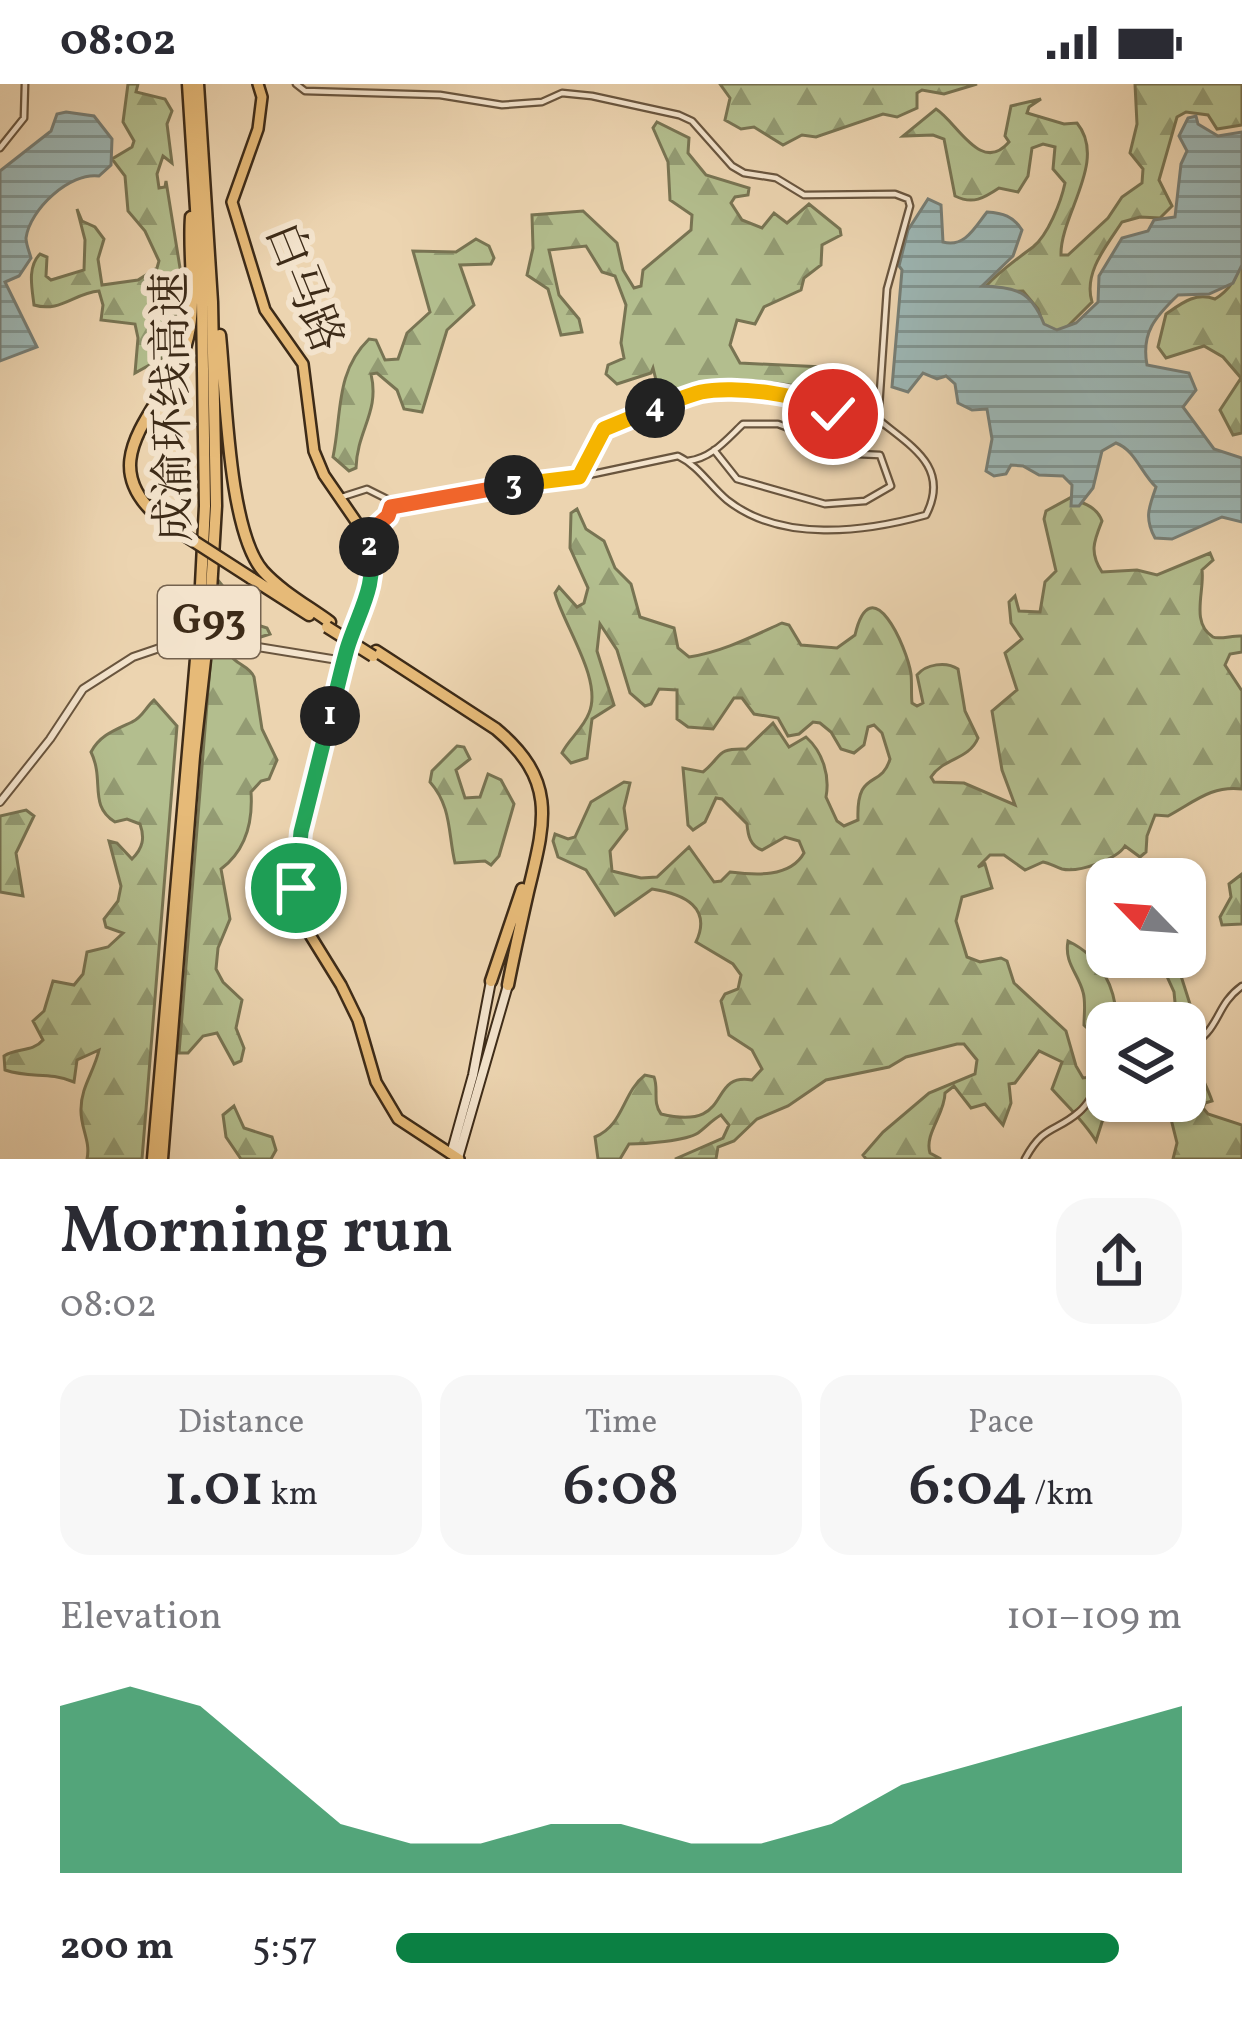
<!DOCTYPE html>
<meta charset="utf-8">
<style>
body{margin:0;font-family:Vollkorn,"Noto Serif SC",serif;background:#f7f7f7;color:#2b2b33;height:100vh;display:flex;flex-direction:column;font-size:45px;white-space:nowrap}
*{box-sizing:border-box;margin:0}
p{font-size:39px;color:#7c7c81}
.icon{flex:none;width:66px;height:66px;fill:none;stroke:currentColor;stroke-width:2;stroke-linecap:round;stroke-linejoin:round}
.map{position:relative;height:1075px;overflow:hidden}
.details{display:flex;flex-direction:column;background:#fff;flex:1}
.details>*{flex:none}
.needle{width:78px;rotate:295deg}
.controls{position:absolute;left:1086px;top:774px;display:grid;gap:24px}
.controls a{display:grid;place-items:center;width:120px;height:120px;border-radius:24px;background:#fff;box-shadow:0 3px 9px #0004;font-size:60px}
.pin{position:absolute;display:grid;place-items:center;width:102px;height:102px;color:#fff;margin:-51px;border:6px solid #fff;border-radius:50%;box-shadow:0 3px 12px #0007}
.km{position:absolute;width:60px;height:60px;margin:-30px;border-radius:50%;background:#222;color:#fff;font-size:33px;line-height:60px;text-align:center}
.round{display:grid;place-items:center;flex:none;width:126px;height:126px;border-radius:36px;background:#f7f7f7}
.head{display:flex;align-items:center;justify-content:space-between;height:204px;padding:0 60px}
h1{font-size:66px;font-weight:600;line-height:90px}
.stats{display:grid;grid-template-columns:repeat(3,1fr);gap:18px;height:204px;padding:12px 60px}
.stats div{display:grid;align-content:center;border-radius:30px;background:#f7f7f7;text-align:center}
.stats b{font-size:60px;font-weight:600}
.stats small{font-size:33px;font-weight:400}
.stats p{font-size:33px}
.chart{height:336px;padding:24px 60px}
.chart p{display:flex;justify-content:space-between}
.chart svg{width:100%;height:216px;margin-top:12px;fill:#0b8043;opacity:.7}
ul{padding:0 60px;list-style:none;font-size:39px}
li{display:grid;grid-template-columns:192px 144px 1fr;align-items:center;height:90px}
li i{height:30px;border-radius:15px;background:#0b8043}
.status{display:flex;justify-content:space-between;align-items:center;height:84px;padding:0 60px;background:#fff;direction:ltr}
.status svg{height:33px;fill:currentColor}
.map>svg:first-child{display:block}
</style>
<div class="status"><b>08:02</b><svg viewBox="0 0 49 12"><path d="M0 12V9h3v3zM5 12V6h3v6zM10 12V3h3v9zM15 12V0h3v12zM26 1h20v11H26zM47 4h2v5h-2z"/></svg></div>
<div class="map">
<svg width="1242" height="1075" viewBox="0 0 1242 1075">
<defs>
<pattern id="forest-firs" width="22" height="20" patternUnits="userSpaceOnUse" patternTransform="scale(3)"><rect width="22" height="20" fill="#b3be8e"/><path d="M5 1l3.5 6h-7zM16 11l3.5 6h-7z" fill="#939b73"/></pattern>
<pattern id="water-rules" width="6" height="5" patternUnits="userSpaceOnUse" patternTransform="scale(3)"><rect width="6" height="5" fill="#9cb6b4"/><path d="M0 2.5h6" fill="none" stroke="#809491"/></pattern>
</defs>
<rect width="100%" height="100%" fill="#ecd4b0"/>
<filter id="stains"><feTurbulence type="fractalNoise" baseFrequency=".00167" numOctaves="4"/><feColorMatrix values="0 0 0 0 .2 0 0 0 0 .09 0 0 0 0 .02 0 0 0 .5 -.17"/></filter>
<radialGradient id="worn" r=".72"><stop offset=".6" stop-color="#630" stop-opacity="0"/><stop offset="1" stop-color="#630" stop-opacity=".3"/></radialGradient>
<path fill="url(#forest-firs)" stroke="#787453" stroke-width="3" d="M128,0H138L136,8L165,15L172,27L167,40L172,79L163,72L157,90L159,104L165,103L166,97L181,190L171,269L135,289L138,254L135,240L101,236L103,221L99,207C74,209 60,229 34,221C32,204 27,183 40,170L47,173L46,192L51,196L84,186L85,156L77,125L82,137L95,143L104,155L98,175L102,201L138,196L157,184L159,177L145,147L128,127L125,92L112,75L132,63L134,57L123,38Z
M720,0H977L944,10L922,6L917,9V24L897,33L883,30L816,53L802,51L783,61L754,43L741,45L725,36L730,14Z
M1135,0H1242V41L1217,45L1208,31L1186,28L1177,33L1159,96L1172,122L1160,134L1140,133L1122,138C1107,161 1083,189 1092,218L1064,246L1047,252L1038,225L1023,207L987,208L986,202C1001,186 1017,175 1033,163C1048,151 1061,118 1065,99L1053,85L1055,63L1043,60L1032,64L1028,92L1018,108L999,104C984,114 973,121 955,112L944,55L933,51L903,52L936,25C957,38 981,91 1009,58L1005,52L1011,22L1041,15L1029,23L1027,29L1064,40L1077,39C1108,77 1060,131 1061,171H1068L1108,134L1122,113L1142,99L1143,85L1130,69L1137,40Z
M657,38L689,54L688,69L706,91L749,104L748,111L735,113L731,119L742,136L762,144L774,129L787,139L809,120L840,145L841,151L822,161L821,181L804,194L801,206L764,223L755,240L737,236L730,261L740,279L844,284L861,295L871,314L866,319C843,307 754,294 725,296C702,297 682,307 660,312L653,284L651,289L617,300L606,290L608,281L624,274L621,259L626,221L615,192L602,188L586,162L549,166L559,211L579,235L582,248L561,251L548,205L527,191L533,164L532,131L583,127L617,159L623,186L634,204L641,202L643,186L691,146L692,131L670,116L668,78L653,44Z
M476,155L489,162L494,174L491,180L460,181L474,221L447,246L422,328L404,325L397,306L377,289L371,290C380,328 357,346 356,384L349,387L333,373C342,330 335,288 369,255L376,256L385,276L398,275L407,249L430,228L413,167L456,168Z
M1242,179V349L1233,351L1220,326L1241,294L1223,273L1204,262L1166,274L1158,263L1166,230C1182,219 1195,208 1215,215C1230,206 1235,195 1242,179Z
M1070,414C1084,419 1097,423 1102,437C1094,457 1089,468 1102,488L1137,486L1157,491L1210,469L1213,476L1202,486C1205,506 1190,539 1213,553C1219,556 1234,551 1242,552V568L1230,570L1225,581L1242,607V705C1212,701 1194,718 1168,732L1155,731L1147,752L1146,768L1140,773L1125,762C1117,775 1079,789 1062,785C1055,783 1050,779 1043,778L1025,786L1004,771H990L978,783L985,780L992,804L962,813L956,837L967,873L980,878L1001,874L1007,877L1014,899L1066,947L1076,982L1083,994L1107,991V1017H1133L1103,1035L1096,1057C1083,1036 1068,1023 1052,1005L1062,978L1039,967L1015,999L1009,1000L1011,1019L1003,1041L985,1020L971,1024L954,1002L945,1009C945,1030 924,1050 930,1069L941,1075H866L863,1071L883,1048L929,1009L975,990L977,976L964,960H957L906,973L889,983L826,996L788,1022L757,1035L734,1057L718,1063L716,1075H675L723,1054L729,1041L721,1031C712,1036 706,1043 698,1049C686,1057 644,1060 629,1060L620,1075H598L595,1053C624,1041 622,1009 645,991L654,993C659,1005 652,1018 661,1030C735,1048 706,988 752,996L762,985L752,966L729,951L721,917L725,910L738,905L741,891L733,880L696,858C712,824 685,810 652,805L615,831L586,786L558,773L553,757L555,750L568,755L575,753L591,718L624,698L630,699L624,724L627,745L610,767L612,787L641,794L657,793L689,763L714,798L721,797L730,788C755,791 790,794 804,769L799,757L785,753L762,766C750,762 748,751 747,740L722,715L716,714L705,738L693,746L688,741L683,684L703,688C723,672 715,664 746,665L773,639L789,663L806,653C823,668 830,692 826,713L837,737L844,742L858,736C856,684 881,706 890,675L882,649L874,641L868,643L864,661L854,669L841,665L831,648L820,639L813,638L799,650L788,652L778,634L754,630L742,614H734L713,645L688,643L677,635V606L659,605L651,620L645,622L630,609L617,566L600,540L597,567L614,621L592,635L587,674L571,679L562,669C568,656 583,645 589,629C603,596 564,542 555,509L559,503L577,523L584,519L588,504L570,464L571,429L577,425L586,445L604,457L615,484L631,500L640,533L674,544L678,564L689,573C722,568 751,553 782,539L789,541L801,561L837,564L855,551C871,482 907,563 911,590C912,599 911,610 912,619L917,622L923,619L917,591C926,580 946,577 958,585L965,627L978,654C969,676 943,674 931,693L934,698L964,699L1015,721L1002,686L992,627L1017,606L1005,569L1022,555L1011,539L1009,518L1015,512L1019,527L1040,528L1045,498L1056,487L1044,435L1046,427Z
M217,495L238,521L242,536L267,544L270,550L239,560L229,569C235,581 249,581 254,593L262,645L277,676L269,695L261,697L251,708C253,738 246,766 221,785L230,835L218,864L216,885L223,898L242,916L236,944L244,964L241,977L234,980L217,949L203,952L188,969H179Z
M154,616L177,642L142,1075H87C91,1057 80,1043 81,1025C81,1003 94,988 99,966L77,976L74,998C47,987 32,995 5,986L4,972C17,963 32,969 43,956L33,937L44,927L53,897L74,901L83,890L87,868L108,863L123,849L106,843L104,835L118,817L121,802L109,757L117,759L132,775C143,764 145,754 140,740L127,735L115,738C88,721 105,697 91,668C100,651 115,646 132,638C142,634 146,623 154,616Z
M457,662L464,663L470,675L456,686L465,714L480,713L488,690L501,696L514,720L499,772L491,781L485,777L455,779C448,750 452,723 430,698L432,687Z
M26,726L34,732L16,769L23,812L0,808V732Z
M1242,790V840L1222,841L1220,833L1231,813L1229,800Z
M1068,857C1101,873 1116,903 1117,939H1107V962L1084,941C1084,931 1086,918 1083,908C1078,889 1064,879 1068,857Z
M1167,873H1175L1196,939C1181,963 1205,994 1212,1017L1205,1019L1203,1024L1208,1030L1242,1041V1075H1173L1177,1059L1168,1023L1157,1017H1185V939H1177L1174,908L1165,888Z
M234,1022L244,1044L272,1053L276,1066L271,1075H241L226,1053L223,1031Z"/>
<path fill="url(#water-rules)" stroke="#767e76" stroke-width="3" d="M66,28L94,32L112,55L111,81L99,92C70,88 30,125 26,154C26,160 29,167 31,174L19,192L5,198L37,263L0,277V87L51,47L57,30Z
M1196,32L1198,40L1218,52L1242,48V181L1233,199L1209,210L1178,211C1155,233 1141,249 1147,281L1189,289L1196,306L1183,323L1214,365L1242,374V438L1222,433L1172,455L1155,454C1144,434 1149,423 1156,403C1141,389 1135,366 1116,359L1102,367L1093,404L1079,422H1071L1072,401L1063,392L1039,391L1023,382L1011,381L1006,390L994,392L986,387L992,355L987,325L972,326L958,319L955,300L946,292L937,295L923,289L908,308L892,303L902,186L899,182L908,146L928,115L941,121L943,158C965,164 975,143 987,128C1003,129 1013,132 1022,146L1013,172L982,202C1016,203 1031,207 1044,240L1057,246L1076,239L1098,218L1099,192L1122,154L1148,147L1154,136L1175,133L1181,80L1187,67L1179,52L1188,34Z"/>
<g fill="none" stroke-linecap="round" stroke-linejoin="round">
<g stroke="#69553e" stroke-width="9">
<path id="minor" d="M296,0L305,7L440,11L502,21L542,18L562,9L592,12L679,31L692,37L732,82L744,89L776,94L804,111L895,110L908,115L910,122L887,205L879,323L863,337C840,340 832,323 813,317C743,298 667,308 605,345L579,393L391,423
M0,64L24,34L25,0
M688,377C712,374 726,356 743,340H778L857,370L880,371L891,402L865,417L825,420L737,395L714,366
M579,393L678,372C699,382 710,402 727,416C781,459 865,448 926,431C952,380 906,360 873,331
M342,413L367,405L387,415L391,423L388,432L366,452
M1185,965C1222,947 1213,923 1242,902
M1025,1075C1044,1040 1055,1049 1079,1028C1091,1018 1093,1005 1107,997"/>
</g>
<g stroke="#69553e" stroke-width="10">
<path id="tertiary" d="M221,557L344,577
M0,718L50,655L83,605L133,573L186,555"/>
</g>
<g stroke="#3d2b18" stroke-width="12">
<path id="secondary" d="M451,1070L473,991L491,897
M458,1074L508,901"/>
</g>
<g stroke="#3d2b18" stroke-width="14">
<path id="primary" d="M258,0L262,13L258,45L232,118L265,226L303,280L314,367L324,391L366,452L374,480L369,506L348,562L301,748L296,804L299,833L341,901L358,936L376,998L398,1035L459,1075"/>
</g>
<g stroke="#3d2b18" stroke-width="15">
<path id="motorway" d="M220,251C226,308 228,447 263,487C281,507 308,522 330,538
M164,438C82,374 172,322 188,253C197,215 188,172 191,133
M251,494L309,531
M376,567L496,645C558,697 545,738 528,808C521,839 514,870 508,901
M491,897L522,805
M153,1075L199,540L205,422L202,218L188,0
M162,1075L194,672L209,541L216,422L212,218L198,0"/>
</g>
<use href="#minor" stroke="#f3e3cc" stroke-width="4.5"/>
<use href="#tertiary" stroke="#f3e3cc" stroke-width="6"/>
<use href="#secondary" stroke="#f3e3cc" stroke-width="8"/>
<use href="#primary" stroke="#e6ba78" stroke-width="9"/>
<use href="#motorway" stroke="#e6ba78" stroke-width="10"/>
<g stroke="#69553e" stroke-width="10" stroke-linecap="butt">
<path id="tertiary-bridge" d="M186,555L221,557"/>
</g>
<g stroke="#3d2b18" stroke-width="15" stroke-linecap="butt">
<path id="motorway-bridge" d="M164,438L251,494
M327,543L373,572"/>
</g>
<use href="#tertiary-bridge" stroke="#f3e3cc" stroke-width="6"/>
<use href="#motorway-bridge" stroke="#e6ba78" stroke-width="10"/>
</g>
<g fill="none" stroke-linecap="round" stroke-linejoin="round">
<g stroke="#fff" stroke-width="24">
<path id="split-1" d="M296,804L301,748L330,632"/>
</g>
<g stroke="#fff" stroke-width="24">
<path id="split-2" d="M330,632C336,610 341,587 347,565C357,531 379,499 369,463"/>
</g>
<g stroke="#fff" stroke-width="24">
<path id="split-3" d="M369,463L366,452L388,432L391,423L514,401"/>
</g>
<g stroke="#fff" stroke-width="24">
<path id="split-4" d="M514,401L579,393L604,345L655,324"/>
</g>
<g stroke="#fff" stroke-width="24">
<path id="split-5" d="M655,324C670,319 686,312 701,308C732,301 810,310 833,330"/>
</g>
<use href="#split-1" stroke="#22a559" stroke-width="15"/>
<use href="#split-2" stroke="#22a559" stroke-width="15"/>
<use href="#split-3" stroke="#f0652b" stroke-width="15"/>
<use href="#split-4" stroke="#f5b400" stroke-width="15"/>
<use href="#split-5" stroke="#f5b400" stroke-width="15"/>
</g>
<g text-anchor="middle" dominant-baseline="central" stroke-width="12" stroke-linejoin="round" paint-order="stroke">
<rect fill="#f3e3cc" stroke="#74624e" stroke-width="3" x="158" y="502" width="102" height="72" rx="9"/>
<g font-size="42" font-weight="bold" fill="#3d2b18">
<text x="209" y="538">G93</text>
</g>
<g font-size="45" fill="#3d2b18" stroke="#f3e3cc">
<text transform="translate(302 204) rotate(68)">白马路</text>
<text transform="translate(175 323) rotate(-91)">成渝环线高速</text>
</g>
</g>
<rect width="100%" height="100%" filter="url(#stains)"/>
<rect width="100%" height="100%" fill="url(#worn)"/>
</svg>
<div class="controls">
<a><svg class="needle" viewBox="-14 -14 28 28"><path d="M0-13l5 13h-10z" fill="#e53935"/><path d="M0 13l5-13h-10z" fill="#7c7c81"/></svg></a>
<a><svg class="icon" aria-label="layers" viewBox="0 0 24 24"><path d="M12 4l9 5-9 5-9-5zM3 14l9 5 9-5"/></svg></a>
</div>
<div class="pin" style="left:296px;top:804px;background:#1e9e55"><svg class="icon" aria-label="arrive" viewBox="0 0 24 24"><path d="M6 21V4h12l-3 4 3 4H6"/></svg></div>
<div class="pin" style="left:833px;top:330px;background:#d93025"><svg class="icon" aria-label="check" viewBox="0 0 24 24"><path d="M5 12l5 5 9-10"/></svg></div>
<b class="km" style="left:330px;top:632px">1</b>
<b class="km" style="left:369px;top:463px">2</b>
<b class="km" style="left:514px;top:401px">3</b>
<b class="km" style="left:655px;top:324px">4</b>
</div>
<section class="details">
<div class="head"><div><h1>Morning run</h1><p>08:02</p></div><a class="round"><svg class="icon" aria-label="share" viewBox="0 0 24 24"><path d="M12 15V3M7 8l5-5 5 5M5 13v7h14v-7"/></svg></a></div>
<div class="stats">
<div><p>Distance</p><b>1.01<small> km</small></b></div>
<div><p>Time</p><b>6:08</b></div>
<div><p>Pace</p><b>6:04<small> /km</small></b></div>
</div>
<div class="chart"><p><span>Elevation</span>101–109 m</p>
<svg viewBox="0 0 160 44" preserveAspectRatio="none"><path d="M0 44V10L10 6L20 10L30 22L40 34L50 38L60 38L70 34L80 34L90 38L100 38L110 34L120 26L130 22L140 18L150 14L160 10V44z"/></svg>
</div>
<ul>
<li><b>200 m</b>5:57<i style="width:92%"></i></li>
</ul>
</section>
